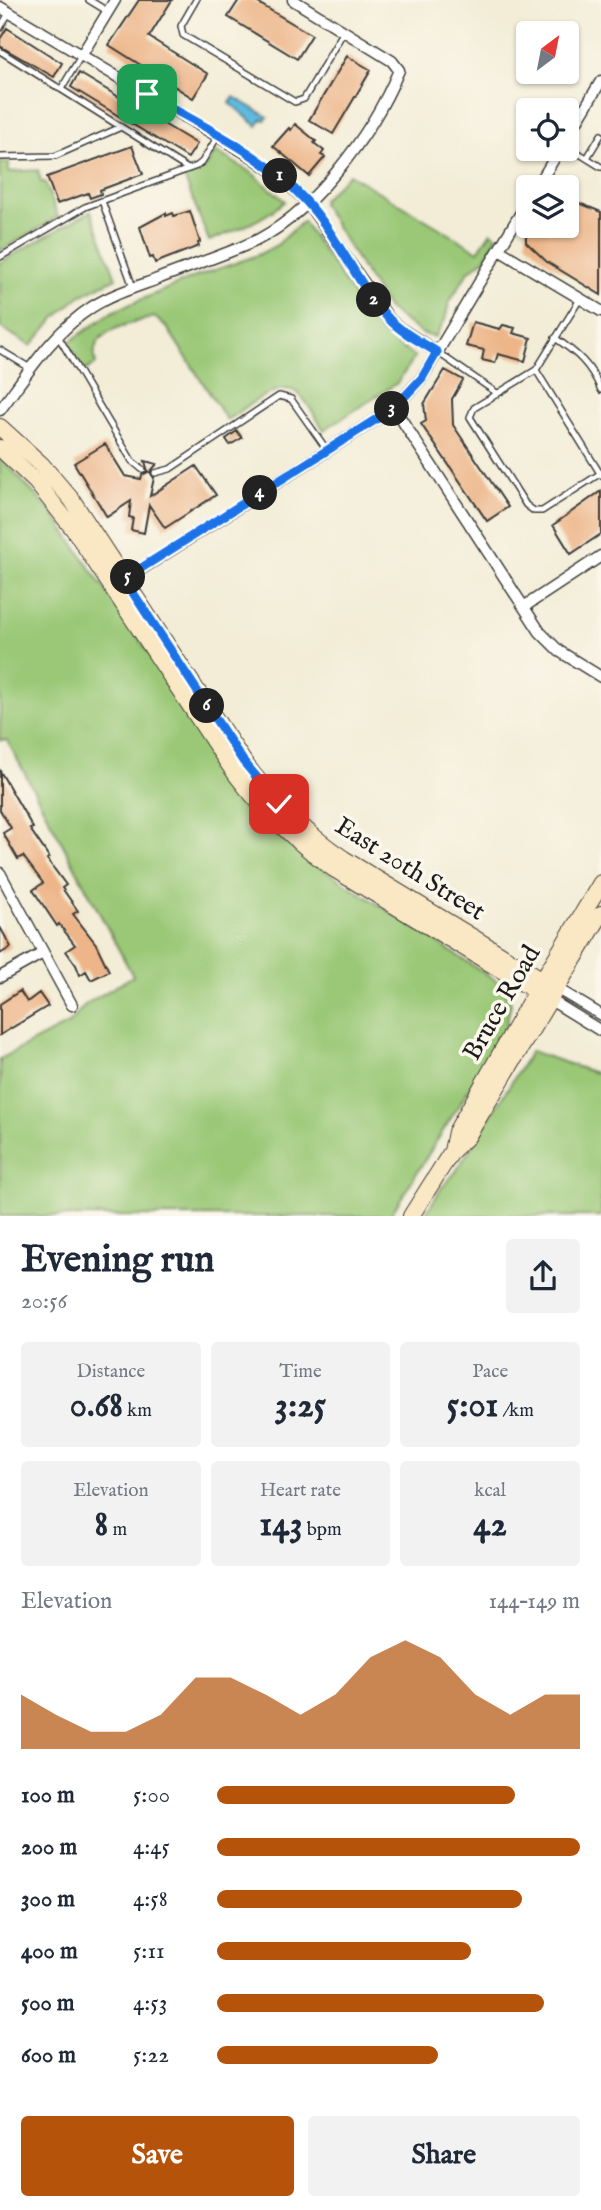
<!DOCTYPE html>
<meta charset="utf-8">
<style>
body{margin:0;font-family:"IM FELL English",serif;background:#f2f2f3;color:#1f2937;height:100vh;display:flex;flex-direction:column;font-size:26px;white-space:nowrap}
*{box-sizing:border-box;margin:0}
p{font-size:23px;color:#747a83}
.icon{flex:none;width:38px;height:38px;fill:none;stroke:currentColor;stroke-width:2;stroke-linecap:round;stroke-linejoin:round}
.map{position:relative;height:1216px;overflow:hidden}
.details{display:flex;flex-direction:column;background:#fff;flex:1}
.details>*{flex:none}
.needle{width:46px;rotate:32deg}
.fabs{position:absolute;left:516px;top:21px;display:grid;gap:14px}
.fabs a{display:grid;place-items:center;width:63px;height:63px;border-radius:7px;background:#fff;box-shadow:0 2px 5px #0004;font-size:35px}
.pin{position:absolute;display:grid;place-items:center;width:60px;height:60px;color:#fff;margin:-30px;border-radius:14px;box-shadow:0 4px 10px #0006}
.km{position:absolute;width:35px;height:35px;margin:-18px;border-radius:50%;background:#222;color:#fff;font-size:19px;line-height:35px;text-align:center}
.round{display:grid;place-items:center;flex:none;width:74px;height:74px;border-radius:7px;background:#f2f2f3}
.head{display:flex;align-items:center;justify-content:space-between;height:119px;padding:0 21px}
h1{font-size:38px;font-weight:800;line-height:52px}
.metrics{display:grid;grid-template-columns:repeat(3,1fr);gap:10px;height:119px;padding:7px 21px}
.metrics div{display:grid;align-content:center;border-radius:7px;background:#f2f2f3;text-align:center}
.metrics b{font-size:35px;font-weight:800}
.metrics small{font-size:19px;font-weight:400}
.metrics p{font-size:19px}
.chart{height:196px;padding:14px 21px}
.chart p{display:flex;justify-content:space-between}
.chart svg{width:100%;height:126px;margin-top:7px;fill:#b45309;opacity:.7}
.action{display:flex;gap:14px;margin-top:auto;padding:14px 21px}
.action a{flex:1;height:80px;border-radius:7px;background:#b45309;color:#fff;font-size:28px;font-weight:800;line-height:80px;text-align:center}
.action a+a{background:#f2f2f3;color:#1f2937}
ul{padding:0 21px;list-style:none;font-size:23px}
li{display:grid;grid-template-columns:112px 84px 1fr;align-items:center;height:52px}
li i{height:18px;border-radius:9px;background:#b45309}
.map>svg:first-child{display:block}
</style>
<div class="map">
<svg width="601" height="1216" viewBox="0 0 601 1216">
<rect width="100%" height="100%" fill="#fbf7ec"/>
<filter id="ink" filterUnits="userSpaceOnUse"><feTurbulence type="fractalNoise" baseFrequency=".0143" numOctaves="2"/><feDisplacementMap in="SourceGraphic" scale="14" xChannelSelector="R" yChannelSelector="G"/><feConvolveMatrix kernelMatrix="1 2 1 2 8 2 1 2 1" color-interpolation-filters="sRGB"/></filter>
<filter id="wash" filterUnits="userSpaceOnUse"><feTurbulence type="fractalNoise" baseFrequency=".00686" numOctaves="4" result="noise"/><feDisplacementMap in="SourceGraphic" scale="28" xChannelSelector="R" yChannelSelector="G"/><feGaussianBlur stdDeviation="1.57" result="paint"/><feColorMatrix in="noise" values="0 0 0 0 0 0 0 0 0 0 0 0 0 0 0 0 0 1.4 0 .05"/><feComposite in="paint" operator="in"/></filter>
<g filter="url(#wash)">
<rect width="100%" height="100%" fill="#f3edd7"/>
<path fill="#9ac876" stroke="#5b7249" stroke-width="2" d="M215,151L252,173L285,201C262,221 237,230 209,241L183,174L207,166Z
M9,162V172L38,170L41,182H45L58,217L0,251V163Z
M349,174L478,251L491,232L497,236L486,258L468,272L449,303L445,320L435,337L423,334L388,309L322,204L323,199Z
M91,211L116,278L80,296L55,318L31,346L0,327V262Z
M303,221L372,322L387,337L415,357L397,383L324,430C316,419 309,403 299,394C281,377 244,409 227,420L166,326L154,317C128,325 86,329 96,364L84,371L68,343L112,312L195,277L258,255L277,245Z
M0,457L53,514L257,810L311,861L503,985L511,1003L505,1031L390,1216H0V1059L68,1024L86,1004L133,976L7,740H0Z
M531,1051L601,1075V1216H424L442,1187L455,1173Z"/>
<path fill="#5fbadd" stroke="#3e6b7c" stroke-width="2" d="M234,97L268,117L265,120L262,119L257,126L230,103Z"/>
<g id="blocks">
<path fill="#edb588" d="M139,0H172L149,37L208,74L193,98L109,45Z
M239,0H253L312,35L297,59L228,17Z
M7,28L62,63L54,77L0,46V39Z
M347,56L371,70L333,134L309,120Z
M79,73L197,144L188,158L71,87Z
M295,124L316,141L314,143L324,151L321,155L325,157L309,176L273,146L289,128L291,130Z
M132,146L143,174L100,190L101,194L90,198L88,193L57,204L47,177Z
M567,198L601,212V295L547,262L526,242V226H567Z
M190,211L200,242L198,243L199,246L155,263L153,257L150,258L140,227L166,213V216L173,213L174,216Z
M473,322L500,329L503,325L515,328L513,333L531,338L525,361L498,354L495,363L482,360L484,350L466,346Z
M445,370L463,380L452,399L453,425L508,507L487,521L421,424L426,421L424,404Z
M237,431L242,438L230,445L226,439Z
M105,444L125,476L141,479L142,475L148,472L145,461L157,464L150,472L154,478L150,496L196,466L216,495L165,528L149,505L144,533L131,530L133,518L129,517L131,501L107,517L74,463Z
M601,491V534L571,554L553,525Z
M0,771L33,828L30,829L49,857L47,859L66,885L62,888L78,911L73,914L96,944L109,971L91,980L86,971L80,975L76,965L66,951L75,945L59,924L57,926L33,890L43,883L23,856L18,859L3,833L11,828L0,810Z
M0,927L11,947L0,954Z
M20,991L27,1002L39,993L48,1006L0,1035V1004Z"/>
</g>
</g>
<g filter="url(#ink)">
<use href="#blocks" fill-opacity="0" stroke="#3c3b38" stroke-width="2"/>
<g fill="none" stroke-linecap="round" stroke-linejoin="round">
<g stroke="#3c3b38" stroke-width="8">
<path id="lane" d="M89,0L107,11
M196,0L181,26L183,35L295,102L304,99L344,31
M0,28L9,13
M0,51L121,127
M61,89L81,56
M567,146L601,167
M0,157L55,156L121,127L188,169
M587,158L601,135
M102,201L133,287
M0,257L85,207L197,166L202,162L218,136
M580,299L536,370L474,408L470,417L526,505L534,511H542L601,473
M58,336L132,461L143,470
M555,338C577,353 591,365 601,390
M0,350L30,368
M437,352L497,393
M536,370L601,475
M155,473L170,469L279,396L291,399L327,450"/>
</g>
<g stroke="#3c3b38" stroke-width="13">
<path id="street" d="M0,7L254,158L282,178L307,202L390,320L401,329L437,352
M81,56L115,0
M567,138L601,81
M537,187L560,149
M499,250L601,311
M394,408L540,632L559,651L601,677
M0,410C27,374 53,332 92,307C111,295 133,288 155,280C185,268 215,258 244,246C310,220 373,133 399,70L392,61L293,0
M121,582L394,408L422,378L528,201
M525,606L601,556
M0,873L72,1005
M0,977L43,953
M556,988L601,1015
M549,999L601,1031"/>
</g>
<g stroke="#3c3b38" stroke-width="18">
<path id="secondary" d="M0,427L42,465L72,500L243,761C271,799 305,833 344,859L556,988
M0,448L36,482L75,531L228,763C257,805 292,839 334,869L549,999
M452,1151L456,1132L536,991L601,883
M411,1216L452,1151L467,1137L601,914"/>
</g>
<use href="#lane" stroke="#fff" stroke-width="5"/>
<use href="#street" stroke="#fff" stroke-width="10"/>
<use href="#secondary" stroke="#fae7c3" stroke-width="16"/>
</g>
</g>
<g fill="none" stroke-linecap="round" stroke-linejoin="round" filter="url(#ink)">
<g stroke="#fff" stroke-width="14">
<path id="route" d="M147,94C201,126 264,154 306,201C338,236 358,286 389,319C402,333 421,342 437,352L422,378L394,408L124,579L243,761L279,804"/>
</g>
<use href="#route" stroke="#1a73e8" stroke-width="9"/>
</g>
<g text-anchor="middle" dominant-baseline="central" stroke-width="7" stroke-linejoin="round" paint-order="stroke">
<g font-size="26" fill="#1c1c1c" stroke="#fbf7ec">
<text transform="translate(410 869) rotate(32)">East 20th Street</text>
<text transform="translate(502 1003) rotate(-60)">Bruce Road</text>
</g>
</g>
</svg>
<div class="fabs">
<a><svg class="needle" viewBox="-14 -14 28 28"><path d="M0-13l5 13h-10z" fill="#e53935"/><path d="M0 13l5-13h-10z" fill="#747a83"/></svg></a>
<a><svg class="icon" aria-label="locate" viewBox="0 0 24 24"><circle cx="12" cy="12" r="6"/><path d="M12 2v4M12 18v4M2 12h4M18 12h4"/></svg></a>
<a><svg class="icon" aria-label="layers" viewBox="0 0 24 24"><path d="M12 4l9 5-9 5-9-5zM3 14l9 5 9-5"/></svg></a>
</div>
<div class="pin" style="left:147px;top:94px;background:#1e9e55"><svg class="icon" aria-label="arrive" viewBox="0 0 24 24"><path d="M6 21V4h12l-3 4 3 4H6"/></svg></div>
<div class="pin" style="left:279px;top:804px;background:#d93025"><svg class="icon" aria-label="check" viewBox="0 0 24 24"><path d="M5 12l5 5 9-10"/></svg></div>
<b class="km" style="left:280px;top:176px">1</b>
<b class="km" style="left:374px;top:300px">2</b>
<b class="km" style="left:392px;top:409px">3</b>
<b class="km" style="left:260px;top:493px">4</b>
<b class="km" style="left:128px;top:577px">5</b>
<b class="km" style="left:207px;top:706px">6</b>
</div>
<section class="details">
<div class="head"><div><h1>Evening run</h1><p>20:56</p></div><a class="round"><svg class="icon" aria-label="share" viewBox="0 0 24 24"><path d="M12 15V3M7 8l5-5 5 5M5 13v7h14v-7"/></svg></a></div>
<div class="metrics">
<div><p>Distance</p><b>0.68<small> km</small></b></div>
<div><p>Time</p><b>3:25</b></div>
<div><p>Pace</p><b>5:01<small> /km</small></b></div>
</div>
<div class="metrics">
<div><p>Elevation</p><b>8<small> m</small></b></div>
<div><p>Heart rate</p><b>143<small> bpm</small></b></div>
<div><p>kcal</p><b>42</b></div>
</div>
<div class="chart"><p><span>Elevation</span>144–149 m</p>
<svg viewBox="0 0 160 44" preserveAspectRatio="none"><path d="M0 44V25L10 32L20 38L30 38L40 32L50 19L60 19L70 25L80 32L90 25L100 12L110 6L120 12L130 25L140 32L150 25L160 25V44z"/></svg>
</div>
<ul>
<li><b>100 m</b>5:00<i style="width:82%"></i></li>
<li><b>200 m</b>4:45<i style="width:100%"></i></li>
<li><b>300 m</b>4:58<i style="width:84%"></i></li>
<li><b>400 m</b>5:11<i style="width:70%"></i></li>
<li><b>500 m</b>4:53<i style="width:90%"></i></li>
<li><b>600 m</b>5:22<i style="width:61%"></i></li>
</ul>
<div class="action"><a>Save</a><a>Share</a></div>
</section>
